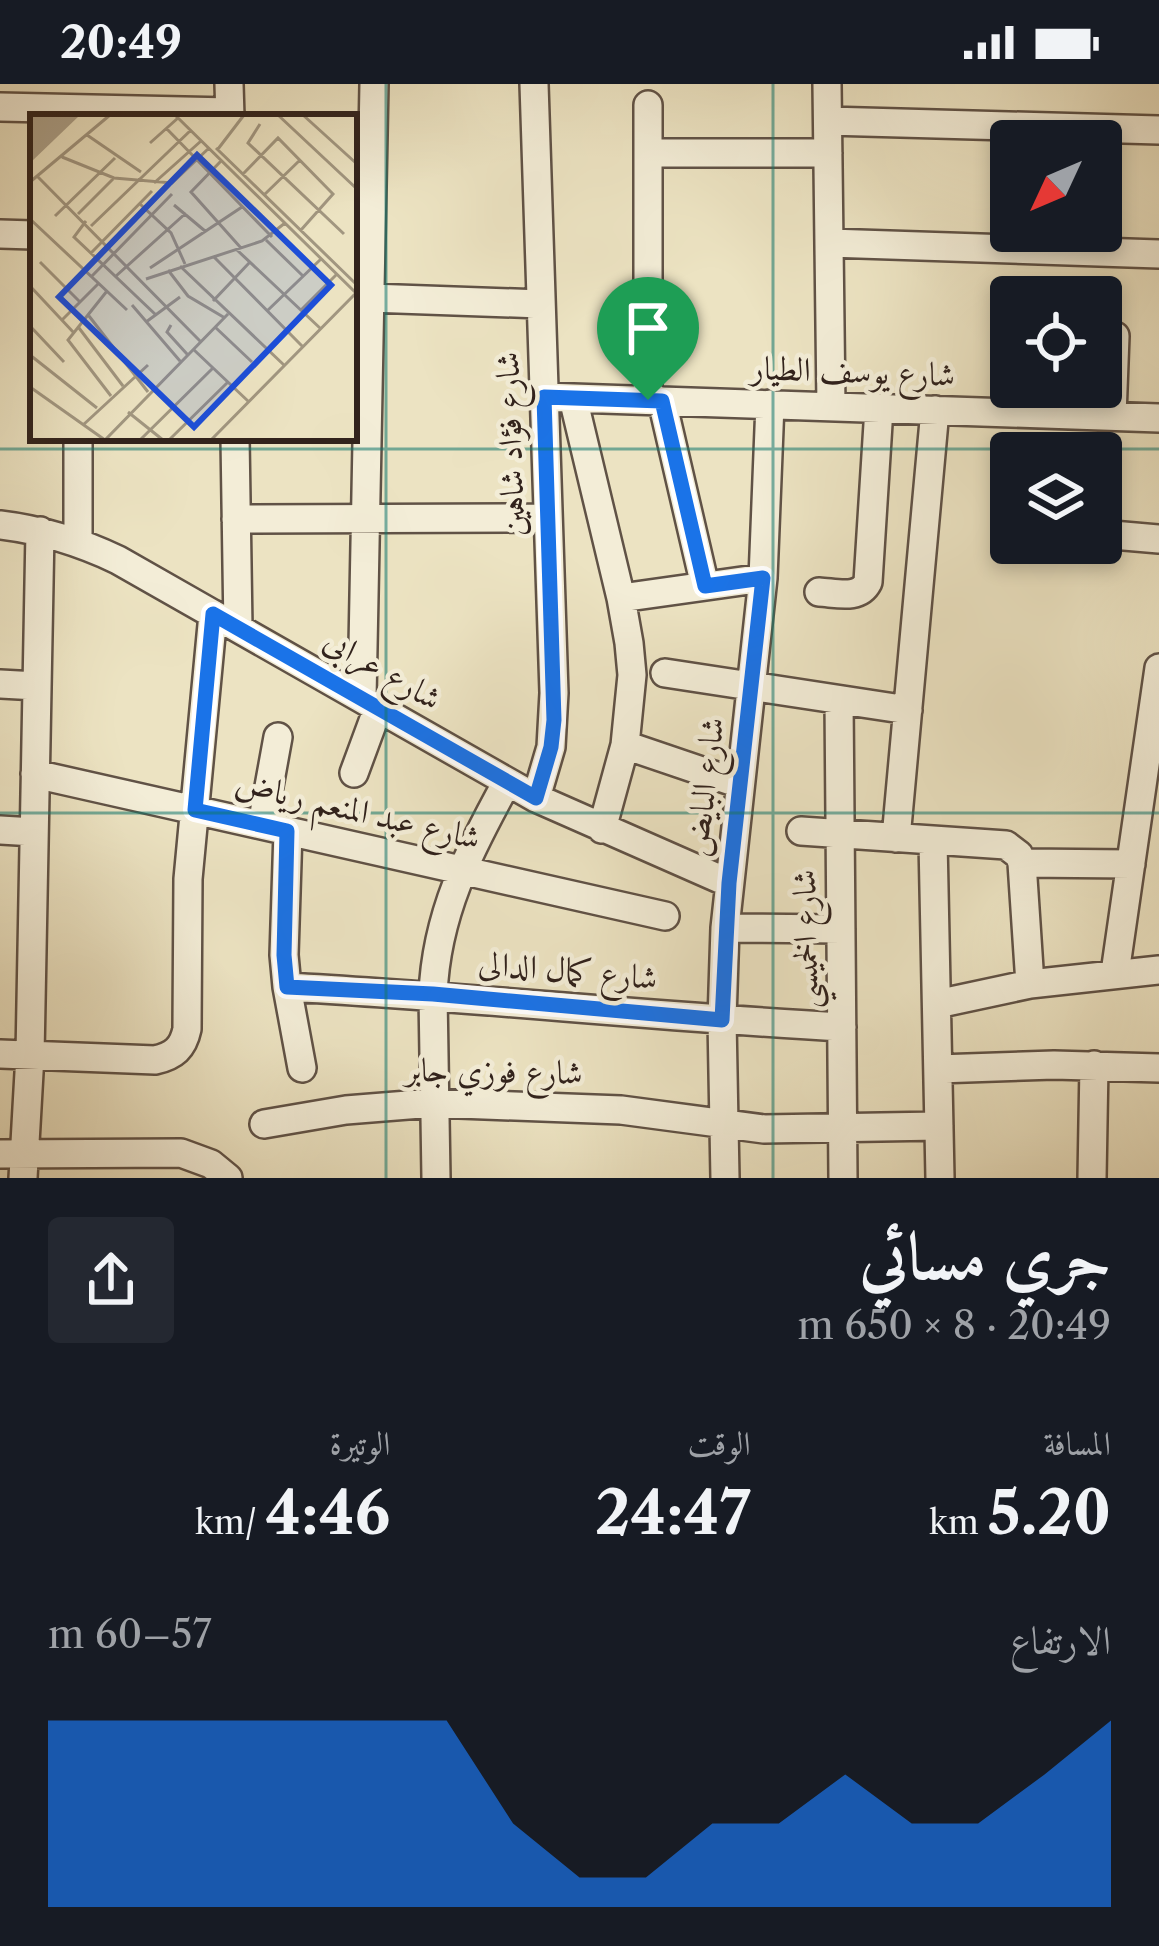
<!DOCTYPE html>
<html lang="ar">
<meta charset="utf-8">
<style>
body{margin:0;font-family:"Libre Caslon Text",Amiri,serif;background:#242831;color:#f1f3f6;direction:rtl;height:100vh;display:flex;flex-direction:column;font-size:45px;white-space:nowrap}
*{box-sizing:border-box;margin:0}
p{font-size:39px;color:#9ea1a6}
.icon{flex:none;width:66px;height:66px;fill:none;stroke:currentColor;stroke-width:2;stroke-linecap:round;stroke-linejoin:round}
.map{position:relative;height:1094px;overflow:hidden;direction:ltr}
.details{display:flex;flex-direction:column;background:#171b24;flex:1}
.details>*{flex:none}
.needle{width:78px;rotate:226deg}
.tools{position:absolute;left:990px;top:36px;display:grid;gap:24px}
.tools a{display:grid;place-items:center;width:132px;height:132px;border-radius:12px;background:#171b24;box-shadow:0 6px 18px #0003;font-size:60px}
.pin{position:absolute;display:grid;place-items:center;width:102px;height:102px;color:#fff;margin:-123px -51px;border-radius:50% 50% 50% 0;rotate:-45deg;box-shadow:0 0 12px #0007}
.pin .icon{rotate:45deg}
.round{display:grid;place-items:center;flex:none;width:126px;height:126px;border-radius:12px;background:#242831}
.overview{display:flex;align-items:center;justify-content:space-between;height:204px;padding:0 48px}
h1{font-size:66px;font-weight:700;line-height:90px}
.metrics{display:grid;grid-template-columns:repeat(3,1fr);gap:18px;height:204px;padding:12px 48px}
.metrics div{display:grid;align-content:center}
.metrics b{font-size:60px;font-weight:700}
.metrics small{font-size:33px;font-weight:400}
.metrics p{font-size:33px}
.chart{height:336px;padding:24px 48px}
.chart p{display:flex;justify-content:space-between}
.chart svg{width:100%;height:216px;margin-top:12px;fill:#1a73e8;opacity:.7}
.status{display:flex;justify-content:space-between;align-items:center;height:84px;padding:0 60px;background:#171b24;direction:ltr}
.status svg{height:33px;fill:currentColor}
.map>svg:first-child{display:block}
</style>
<div class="status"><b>20:49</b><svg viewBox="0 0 49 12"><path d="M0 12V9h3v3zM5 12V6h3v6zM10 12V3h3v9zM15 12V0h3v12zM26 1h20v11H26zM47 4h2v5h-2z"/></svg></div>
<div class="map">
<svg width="1159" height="1094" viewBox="0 0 1159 1094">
<rect width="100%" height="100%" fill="#ece3c2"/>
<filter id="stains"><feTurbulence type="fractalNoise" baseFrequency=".00167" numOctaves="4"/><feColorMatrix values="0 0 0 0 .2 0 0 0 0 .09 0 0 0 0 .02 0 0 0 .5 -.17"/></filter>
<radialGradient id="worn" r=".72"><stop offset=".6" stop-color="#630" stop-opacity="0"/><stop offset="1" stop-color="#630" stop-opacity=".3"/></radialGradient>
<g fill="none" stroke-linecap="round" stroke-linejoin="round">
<g stroke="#605246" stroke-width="32">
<path id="street" d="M229,0L230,33
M534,0L554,609L551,663L536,714
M827,0L831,322
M0,23L230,28
M828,37L1159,46
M648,69H828
M0,150L33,151
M829,159L1159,170
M370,214L541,220
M544,313L1159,334
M573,314L621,514L629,559L632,591L625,661L602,745
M648,316V21
M662,317L705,502
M1112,332L1115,252
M235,354L238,544
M236,435L548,434
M0,441C42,446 80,458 118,476L536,714L729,799
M1101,450L1159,455
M78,458V354
M819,508C837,509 859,516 868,498L879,324
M621,514L763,494
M665,589L908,626
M0,600L37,602
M362,614L374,0
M839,616L843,1094
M625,661L740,700
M354,689L378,624
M35,690L665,832
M262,741L278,653
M0,746L34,748
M288,747L284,871L287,903L302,984
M801,747L1006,761L1019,771L1022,779
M896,754L935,326
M933,757L940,1094
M1022,779L1030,900
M1022,779L1131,780
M725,844L841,845
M1115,889L1159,584
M287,903C472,913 657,933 842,943
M937,920L1030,900L1159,886
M0,970L155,976C174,972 183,964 187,945L188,795L213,530
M938,985L1054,981L1159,984
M264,1040L346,1026L433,1019L621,1026L764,1045L939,1042
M0,1070L181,1069L211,1080L228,1094
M23,1094L30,971L40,447
M436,1094L433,911C436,830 469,767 507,698
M725,1094L722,936L725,844L763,494L770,320
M1092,1094L1094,981"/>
</g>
<use href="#street" stroke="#f3edd7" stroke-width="27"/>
</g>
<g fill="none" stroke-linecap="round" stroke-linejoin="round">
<g stroke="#fff" stroke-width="24">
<path id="route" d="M544,313L662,317L705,502L763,494L729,799L722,936L433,910L287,903L284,871L287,747L195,726L213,530L536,714L551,663L554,636Z"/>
</g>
<use href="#route" stroke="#1a73e8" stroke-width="15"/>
</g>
<path fill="none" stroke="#0f766e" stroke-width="3" stroke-opacity="0.55" d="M386,0V1094M773,0V1094M0,365H1159M0,729H1159"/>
<g text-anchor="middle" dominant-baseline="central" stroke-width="9" stroke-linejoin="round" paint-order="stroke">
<g font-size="33" fill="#31221c" stroke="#f3edd7">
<text transform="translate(853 287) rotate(2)">شارع يوسف الطيار</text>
<text transform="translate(510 360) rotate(-92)">شارع فؤاد شاهين</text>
<text transform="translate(383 585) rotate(30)">شارع عرابى</text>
<text transform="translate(704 703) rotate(-83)">شارع البايض</text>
<text transform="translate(358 726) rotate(13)">شارع عبد المنعم رياض</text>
<text transform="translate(805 855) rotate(-91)">شارع الخميسي</text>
<text transform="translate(568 886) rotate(5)">شارع كمال الدالى</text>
<text transform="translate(494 987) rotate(1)">شارع فوزي جابر</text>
</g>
</g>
<g transform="translate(30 30)">
<rect width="327" height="327" fill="#ece3c2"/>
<path d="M0,1H50L0,49Z" fill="#aca18a"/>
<path fill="none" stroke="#a19680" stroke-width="3" d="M145,1L327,180M248,1L327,75M273,1L327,50M230,10L218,29L314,120M136,14L242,123M57,21L111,58M120,29L148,4M186,34L327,171M188,35L214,1M32,43L84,64L142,69L179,34M191,47L161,78L211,134M213,60L248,24L303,80L271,116M7,62L170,227M0,68L80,1M124,69L171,27M234,81L270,46M110,90L141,119L155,150M144,91L175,117M48,100L83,65M25,102L85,44M0,105L97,196M56,107L44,123L126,201M61,112L161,16M236,126L273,162M207,136L291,215M61,139L122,77M183,142L273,233M10,148L51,189M150,152L255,252M120,154L212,93M138,156L158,182L195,204M62,162L142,80M86,162L156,99M116,165L232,127L255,109M0,172L44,219M77,177L38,226L81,282M183,187L220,148M102,191L150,247M271,196L307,160M237,197L291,145M59,202L118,278M32,206L69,169M116,208L150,183M141,211L137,218L157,240M0,212L34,248M185,213L222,248M49,214L93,272M163,235L219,288M0,241L67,294M0,273L75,326L198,200M98,298L133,326M53,311L118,251M110,326L183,254M139,326L198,268M181,326L326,179"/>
<path fill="#1d4ed8" fill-opacity="0.15" stroke="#1d4ed8" stroke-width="6" d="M167,41L301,171L164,313L29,183Z"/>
<rect width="327" height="327" fill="none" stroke="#31221c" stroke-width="6"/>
</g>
<rect width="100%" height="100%" filter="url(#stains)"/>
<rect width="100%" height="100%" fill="url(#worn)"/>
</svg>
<div class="tools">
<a><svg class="needle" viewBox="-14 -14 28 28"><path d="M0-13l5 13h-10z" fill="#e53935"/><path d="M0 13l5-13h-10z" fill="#9ea1a6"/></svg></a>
<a><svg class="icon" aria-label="locate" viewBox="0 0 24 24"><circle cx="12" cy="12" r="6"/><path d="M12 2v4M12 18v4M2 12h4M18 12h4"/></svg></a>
<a><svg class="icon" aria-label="layers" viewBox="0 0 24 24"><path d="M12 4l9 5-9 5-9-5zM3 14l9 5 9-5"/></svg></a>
</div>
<div class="pin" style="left:648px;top:316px;background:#1e9e55"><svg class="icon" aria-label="arrive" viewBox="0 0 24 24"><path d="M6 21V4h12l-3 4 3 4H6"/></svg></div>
</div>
<section class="details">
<div class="overview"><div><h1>جري مسائي</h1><p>20:49 · 8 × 650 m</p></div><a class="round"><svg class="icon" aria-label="share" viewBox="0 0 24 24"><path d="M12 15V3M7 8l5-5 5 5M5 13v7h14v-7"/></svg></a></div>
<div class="metrics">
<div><p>المسافة</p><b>5.20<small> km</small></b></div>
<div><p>الوقت</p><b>24:47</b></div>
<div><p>الوتيرة</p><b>4:46<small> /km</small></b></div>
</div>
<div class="chart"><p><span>الارتفاع</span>57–60 m</p>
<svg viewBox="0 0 160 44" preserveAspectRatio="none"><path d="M0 44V6L10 6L20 6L30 6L40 6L50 6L60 6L70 27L80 38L90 38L100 27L110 27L120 17L130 27L140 27L150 17L160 6V44z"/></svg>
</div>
</section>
